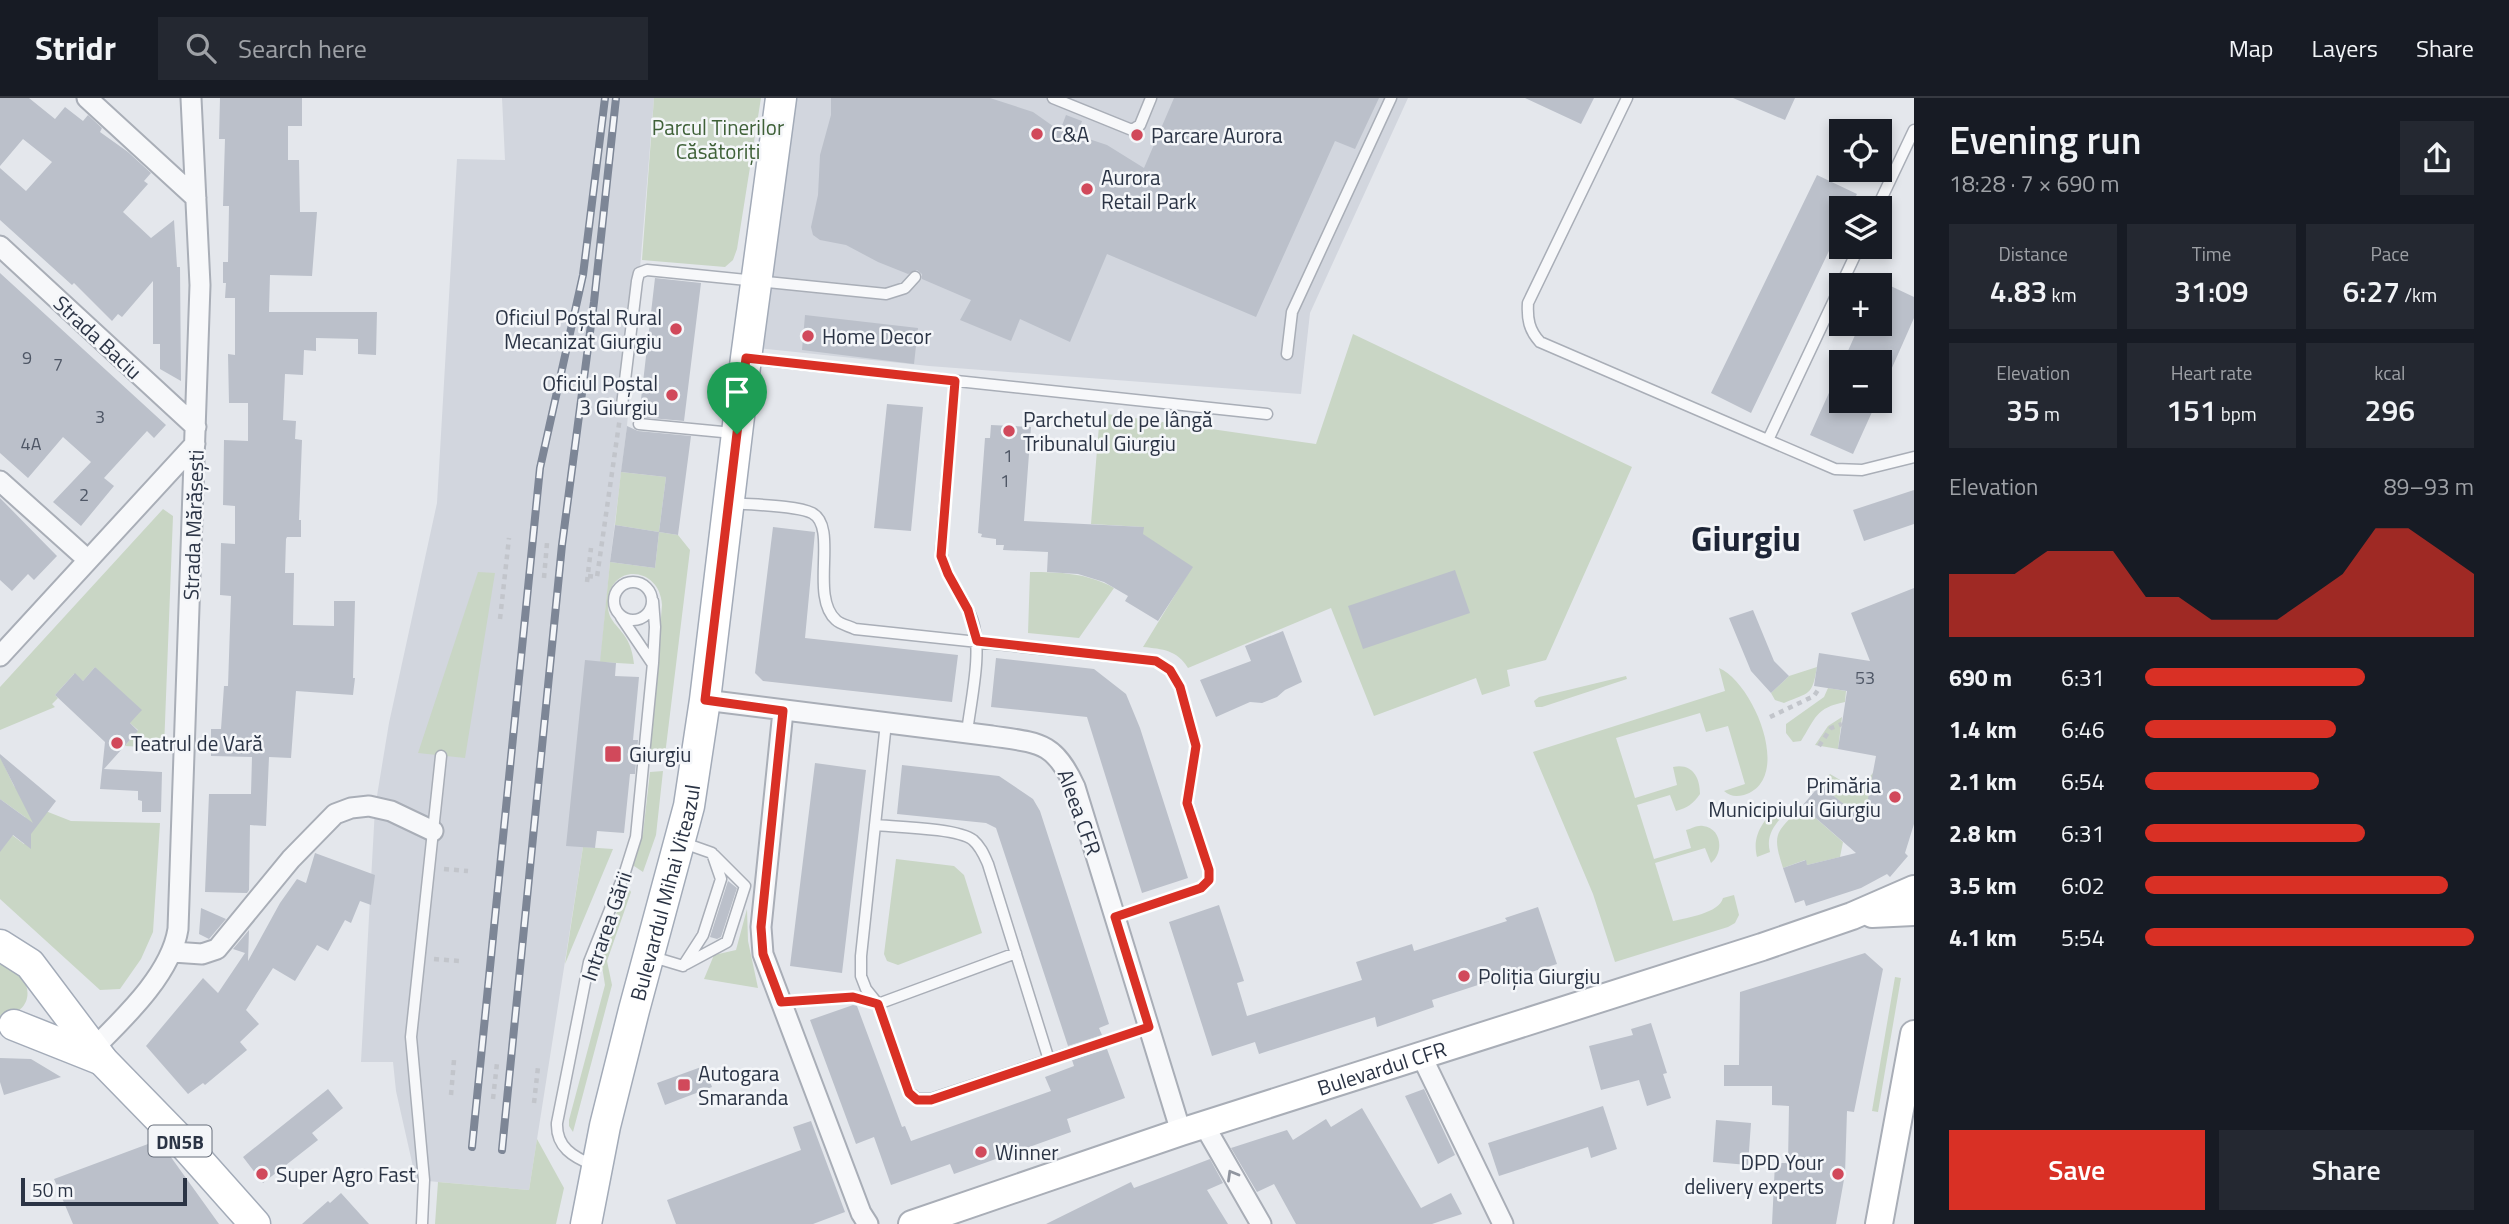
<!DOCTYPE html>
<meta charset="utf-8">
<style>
body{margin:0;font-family:"Titillium Web",sans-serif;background:#242831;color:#f1f3f6;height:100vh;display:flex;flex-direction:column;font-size:26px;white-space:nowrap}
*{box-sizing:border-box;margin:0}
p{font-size:23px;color:#9ea1a6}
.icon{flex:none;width:38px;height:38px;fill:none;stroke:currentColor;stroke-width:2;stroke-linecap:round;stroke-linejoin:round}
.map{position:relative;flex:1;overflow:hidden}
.details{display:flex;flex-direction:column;background:#171b24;width:595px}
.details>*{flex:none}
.buttons{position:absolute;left:1829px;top:21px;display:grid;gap:14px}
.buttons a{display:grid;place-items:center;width:63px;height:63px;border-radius:0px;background:#171b24;box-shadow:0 4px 10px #0003;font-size:35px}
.scale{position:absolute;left:21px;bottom:18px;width:166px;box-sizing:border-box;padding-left:7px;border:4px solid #2b3445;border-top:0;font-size:19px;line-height:24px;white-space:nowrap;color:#2b3445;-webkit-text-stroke:5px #f4f6f9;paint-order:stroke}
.pin{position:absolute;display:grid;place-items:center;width:60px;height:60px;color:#fff;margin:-72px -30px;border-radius:50% 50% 50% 0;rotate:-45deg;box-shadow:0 0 7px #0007}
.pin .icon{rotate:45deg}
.round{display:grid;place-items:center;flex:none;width:74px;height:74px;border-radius:0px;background:#242831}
.summary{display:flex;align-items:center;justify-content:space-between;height:119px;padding:0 35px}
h1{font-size:38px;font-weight:600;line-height:52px}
.metrics{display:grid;grid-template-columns:repeat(3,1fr);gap:10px;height:119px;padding:7px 35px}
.metrics div{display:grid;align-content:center;border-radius:0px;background:#242831;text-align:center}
.metrics b{font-size:30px;font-weight:600}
.metrics small{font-size:19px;font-weight:400}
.metrics p{font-size:19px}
.chart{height:196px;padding:14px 35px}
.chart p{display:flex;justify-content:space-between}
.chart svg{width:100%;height:126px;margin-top:7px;fill:#d93025;opacity:.7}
.action{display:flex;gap:14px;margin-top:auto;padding:14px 35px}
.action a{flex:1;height:80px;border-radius:0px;background:#d93025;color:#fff;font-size:28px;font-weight:600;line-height:80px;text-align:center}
.action a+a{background:#242831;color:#f1f3f6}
ul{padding:0 35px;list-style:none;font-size:23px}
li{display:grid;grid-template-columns:112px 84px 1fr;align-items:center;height:52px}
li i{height:18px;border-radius:9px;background:#d93025}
header{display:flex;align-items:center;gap:42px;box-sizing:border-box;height:98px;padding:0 35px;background:#171b24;border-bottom:2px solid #363941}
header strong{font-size:33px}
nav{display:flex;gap:38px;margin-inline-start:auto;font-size:24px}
.search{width:490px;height:63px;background:#242831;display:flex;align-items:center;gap:18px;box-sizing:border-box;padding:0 24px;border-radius:0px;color:#9ea1a6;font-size:26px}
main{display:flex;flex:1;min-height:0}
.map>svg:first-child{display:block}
</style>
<header>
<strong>Stridr</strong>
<div class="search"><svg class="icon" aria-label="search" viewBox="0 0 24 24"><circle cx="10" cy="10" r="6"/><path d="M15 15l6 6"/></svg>Search here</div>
<nav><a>Map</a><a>Layers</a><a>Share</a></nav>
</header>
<main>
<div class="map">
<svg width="1914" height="1126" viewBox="0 0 1914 1126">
<rect width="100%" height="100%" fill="#e4e7ec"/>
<path fill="#d2d6de" d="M502,0H654L627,328L610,464L583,749L529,1092L416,1082L396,993L393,964H361L375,710L389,625L437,405L457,61L505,62Z
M783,0H1408L1310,215L1301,296L929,268L748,249Z"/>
<path fill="#c9d6c5" d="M654,0H761L737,151L733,162L725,169L642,162Z
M1353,236L1632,369L1546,562L1507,572L1510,588L1482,597L1476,580L1374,618L1331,510L1188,570C1177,552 1163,551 1143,549L1192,469L1140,449L1143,429L1091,426L1100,315L1316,346Z
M621,374L666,379L659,434L678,437L690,452L665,657L650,653L662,507C660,467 607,464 608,508C608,523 619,528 626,540C631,548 633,557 634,566L600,564L610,464L655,470L659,434L615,427Z
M163,411L173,418L164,650L125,648L138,632L130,625L95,569L83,583L74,576L55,597L58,600L52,606L55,609L0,632V589Z
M478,474L495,475L465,660L418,655Z
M1030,474C1059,474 1088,475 1114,490L1079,540L1028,535Z
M1817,569C1812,598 1810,594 1784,605L1775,602L1771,595L1789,578Z
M1719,570C1754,585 1794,682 1744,697C1735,699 1730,698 1724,693L1745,686L1728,628L1706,634L1700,615L1616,640L1635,700L1677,687L1673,669C1692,665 1700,679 1700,696C1693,706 1687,710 1676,713L1670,697L1637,707L1654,761L1691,750L1686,732C1691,731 1697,727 1703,728C1722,730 1724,755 1711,765L1705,750L1655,765L1673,823C1687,820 1719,815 1723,800L1734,797L1739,817L1735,825L1728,829L1615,864L1593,796L1533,654L1725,593Z
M1626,578L1627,581L1542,609H1536L1534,603L1539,599Z
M1828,590L1846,593L1845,604C1815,610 1816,620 1801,643L1793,644L1786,635V626L1824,599Z
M1842,619L1838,651L1815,647L1828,628Z
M0,659L14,688L43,712L71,723L160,725L153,834L141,861L120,891L100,892L0,801V753L12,737L24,746L31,743V740L25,719L0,701Z
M663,673L656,737L643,774L631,766L643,735L650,674Z
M1873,675L1872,720L1862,721L1820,687L1830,676L1847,686L1867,682Z
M1782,704L1790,711C1777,723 1765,736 1770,754L1757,759C1751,735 1766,720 1782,704Z
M1802,708L1843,744L1840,759L1807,767L1805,762L1783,770C1771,733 1777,735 1802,708Z
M583,749L613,751L565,866Z
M896,761L954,768L964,777L982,835L898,867L887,863L884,856Z
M626,786L631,794L607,863L612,887L573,1034L569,1028V1022L605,887L601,862Z
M747,811L748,843L758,890L704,881L714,857L736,852Z
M4,866C35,877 37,917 0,918V867Z
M1895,879L1901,880L1878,1014L1872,1013Z
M537,1041L564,1090L556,1126H435L438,1084L529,1092Z"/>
<path fill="#bbc0ca" d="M0,0H29L55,21L65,9L83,23L88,17L102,30L100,34L128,54L151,75L144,83L148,86L123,114L151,140L174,122L177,169H180L181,283L160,271V246H153V183L122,219L118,216L112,223L74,185L72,187L0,122V70L26,93L52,64L23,41L0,68Z
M220,0H302V28H288V62H299L300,114H317L312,178L270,177L269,214H377L376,257L358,256V241L316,240V253L304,252L303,277L285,276L283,322L296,323L295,341L302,342L299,422H301V439H287L286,441L285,475H294L293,527L334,528V503H355L353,580H355L353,597L296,593L291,660L269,659L266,728L250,727L249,792L247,795L205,794L209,696H251L252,659L211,658V631H221L224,588H228L231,498L220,497L221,445L235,446V408L223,407L224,342L248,343V305H229L228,256L235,257V200H225L226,185H223V164H228L229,108H223L225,41H219Z
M831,0H990L1033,14L1060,33L1066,17L1082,23L1077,37L1107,47L1144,70L1174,0H1379L1355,51L1335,43L1256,219L1107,156L1070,244L1020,221L1011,243L960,222L971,202L922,181V176L917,172L908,176L878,164L846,147L820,142L813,137L811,129L818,97L820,57L831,17Z
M1525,0H1594L1581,26Z
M1733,0H1795L1785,22Z
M1817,77L1857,96L1850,110H1841V128L1751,315L1711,295Z
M0,175L166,327L154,340L147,333L104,380L114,388L81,428L53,404L91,364L63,339L28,380L0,355Z
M655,180L701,185L684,323L639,319Z
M1880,183L1914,199V220L1880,297V264H1843L1860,226H1880Z
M805,217L918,230L914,266L802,252Z
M1841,268V303H1877L1853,356L1810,337Z
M887,306L923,309L911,433L874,430Z
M991,327L1031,329L1024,423L1144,429L1143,436L1193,469L1158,523L1125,503L1128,498L1104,484L1078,476L1047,474L1048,454L1003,452L1004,447H996V441L981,439L982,436L978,435L985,340H990Z
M627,328L638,333L691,338L678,437L659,434L666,379L621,374Z
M1914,392V426L1864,443L1853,412Z
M0,400L57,458L34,482L28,476L12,493L0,482Z
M615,427L659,434L655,470L610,464Z
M773,429L815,434L805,540L958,557L952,604L763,583L755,575Z
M1455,472L1470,515L1363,551L1348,508Z
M1914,490V726L1905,755L1908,758L1890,779L1887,776L1861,790L1806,808L1804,802L1795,805L1783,770L1806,762L1807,767L1856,755L1802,708L1820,687L1864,722L1876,658L1838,651L1847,593L1814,588L1819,555L1870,563L1851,515Z
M1753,512L1774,563L1789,578L1771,595L1751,573L1729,520Z
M1283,533L1302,584L1285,592L1277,599L1262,605L1250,604L1216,619L1200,582L1251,563L1245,548Z
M996,560L1094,571L1126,596L1140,630L1188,780L1142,795L1087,619L991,609Z
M585,562L616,565L615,578L639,579L633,642H638L635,676H630L624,735L597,733L595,750L566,748Z
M95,569L142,612L130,625L138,633L104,671L162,674L161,714H142V703L138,702V693L100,691L105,644L55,597L75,575L83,583Z
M0,656L56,703L31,736V751L13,737L0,754V701L33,725L0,660Z
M815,665L866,672L842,875L790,868Z
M902,667L999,678L1033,701L1040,713L1109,926L1099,930L1102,937L1068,948L996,730L986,725L897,716Z
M315,755L375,777L371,807L360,803L351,825L345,822L328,853L317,847L295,883L273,870L246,912L259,926L240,944L247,952L205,987L203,985L188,996L146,948L203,880L218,895L245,855L233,851L249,832L248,863L280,805L297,781L306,785Z
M728,783L737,790L721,839L717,841L710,839Z
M1219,807L1244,883L1237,885L1247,918L1362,882L1356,864L1412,846L1414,853L1507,823L1505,820L1538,809L1557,866L1522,877L1521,873L1432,902L1434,909L1377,929L1375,919L1259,956L1255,944L1212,958L1169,824Z
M201,810L226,821L209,841L199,836Z
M1865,855L1883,871L1854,1014L1847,1013L1845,1076L1836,1126H1772L1775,1065H1788L1789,1008L1772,1007V988H1724V967H1739L1740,894Z
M853,907L857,908L902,1029L905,1028L911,1043L1051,993L1045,979L1074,968L1072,962L1107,951L1125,1000L1067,1021L1071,1034L954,1076L950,1066L891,1087L874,1039L856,1046L810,922Z
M1651,925L1667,975L1663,976L1671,1000L1647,1008L1639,982L1601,992L1589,948L1633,937L1631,931Z
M0,960L31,961L61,979L4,997L0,984Z
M704,968L712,989L665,1007L657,985Z
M328,991L343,1010L312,1035L318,1042L263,1085L243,1059Z
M1424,991L1455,1057L1438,1066L1405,998Z
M1603,1008L1617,1051L1591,1060L1588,1049L1499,1078L1488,1045Z
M1362,1010L1421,1110L1451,1095L1462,1116L1432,1126H1296L1274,1086L1257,1094L1231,1050L1287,1032L1293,1042L1326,1021L1331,1029Z
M1716,1022L1751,1025L1748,1067L1713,1064Z
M811,1023L845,1114L813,1126H676L667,1102L801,1052L793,1029Z
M148,1046L160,1047L168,1055L219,1126H73L54,1081Z
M1210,1061L1223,1085L1207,1092L1228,1126H1046L1131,1084L1134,1090Z
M341,1095L369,1126H302L328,1103L330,1105Z"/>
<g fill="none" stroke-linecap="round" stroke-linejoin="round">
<g stroke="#a9aeb7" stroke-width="13">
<path id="lane" d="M1053,0L1132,32L1140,27L1151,0
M1627,0L1528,205C1527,221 1529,232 1540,244L1835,371L1862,372L1914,359
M1877,110L1914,32
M1287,256L1292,214L1391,0
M750,261L1267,316
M955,283L941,452C943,478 964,497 972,521C983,552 971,601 967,634
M622,307L637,183L639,175L647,172L886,196L905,190L915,179
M639,326L733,335
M1768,342L1859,149
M732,405C752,407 796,407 812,415C839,429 809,498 836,522C840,526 849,528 855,531L1156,563L1170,572L1180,589L1196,648L1187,704L1209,772V782L1201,790L1115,819
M614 503a19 19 0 1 1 38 0a19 19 0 1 1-38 0Z
M621,519L652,565
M886,625L875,727C897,729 958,730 973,742C981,749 984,757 988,766L1049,962
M875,727L861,858V878L866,891L878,906L909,994L917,1001H931L1149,929
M653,859L683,868L703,837L721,781L712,755L681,744
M686,866L727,844L745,788L714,757
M781,904L853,899L878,906L1016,855
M593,1067C573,1059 556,1049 557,1025L589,864L625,774L636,739L653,565L655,529L653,503
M422,1126L424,1082L411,939L441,658"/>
</g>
<g stroke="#a9aeb7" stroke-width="23">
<path id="street" d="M87,0L196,100
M0,148L196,329
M0,383L88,462
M0,558L195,346
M705,602L992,638C1039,645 1054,643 1075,689L1181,1034
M783,613L761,829L763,856L861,1115L868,1126
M173,854L202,856L217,851L291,761L335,716L351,710L369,708L391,713L433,733
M93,951C125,919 171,876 178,831L200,187L191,0
M1421,957L1503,1126
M1204,1027L1261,1126"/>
</g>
<g stroke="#a9aeb7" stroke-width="30">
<g id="secondary">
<path d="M1872,816L1914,814"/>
<path id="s1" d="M912,1126L1181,1034L1762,849L1852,818L1914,791"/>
<path d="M1879,1126L1914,936"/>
</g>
</g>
<g stroke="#a3abb8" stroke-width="33">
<g id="primary">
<path d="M0,847L30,866L103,963L182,1044L255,1126"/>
<path d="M14,927L102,962"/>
<path id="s2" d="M586,1126L605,1028L634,912L689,708L705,602L746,260L781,0"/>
</g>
</g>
<path stroke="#c2c5cb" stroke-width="4.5" stroke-dasharray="5 5" stroke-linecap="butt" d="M588,478L597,479L620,319
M544,480L547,445
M587,484L591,450
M500,521L509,440
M1770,619L1814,598L1820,589
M1819,648L1831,630L1842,626
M444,771L468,773
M434,861L459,863
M451,997L454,962
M493,1001L497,965
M534,1005L538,969"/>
<use href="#lane" stroke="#f7f8fa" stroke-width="10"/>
<use href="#street" stroke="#f7f8fa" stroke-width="19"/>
<use href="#secondary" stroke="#fff" stroke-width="26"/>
<use href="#primary" stroke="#fff" stroke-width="30"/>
<g stroke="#7d8696" stroke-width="8">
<path id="rail" d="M472,1049L540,370L583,177L605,0
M502,1052L562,447L594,204L616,0"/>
</g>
<use href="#rail" stroke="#f4f6f9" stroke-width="5" stroke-dasharray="16" stroke-linecap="butt"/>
</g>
<defs><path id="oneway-chevron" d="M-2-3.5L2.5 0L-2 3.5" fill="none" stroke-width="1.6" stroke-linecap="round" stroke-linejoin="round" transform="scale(1.75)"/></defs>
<use stroke="#9196a0" href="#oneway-chevron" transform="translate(1232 1077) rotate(-120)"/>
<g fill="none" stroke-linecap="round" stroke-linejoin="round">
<g stroke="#fff" stroke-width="14">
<path id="route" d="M746,260L955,283L941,458L948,476L968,512L977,543L1156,563L1170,572L1180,589L1196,648L1187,705L1209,772V782L1201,790L1115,819L1149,929L931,1002H917L909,995L878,906L853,899L781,904L763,856L761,829L783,613L705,602Z"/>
</g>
<use href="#route" stroke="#d93025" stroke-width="9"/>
</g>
<g fill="#d1495b" stroke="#f4f6f9" stroke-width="2.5">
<circle cx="1037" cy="36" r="7"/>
<circle cx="1137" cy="37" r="7"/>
<circle cx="1087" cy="91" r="7"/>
<circle cx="676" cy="231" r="7"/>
<circle cx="808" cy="238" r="7"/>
<circle cx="672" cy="297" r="7"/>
<circle cx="1009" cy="333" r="7"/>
<circle cx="117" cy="645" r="7"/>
<rect x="604" y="647" width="18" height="18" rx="3.5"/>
<circle cx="1895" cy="699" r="7"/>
<circle cx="1464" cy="878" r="7"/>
<rect x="677" y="980" width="14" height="14" rx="3.5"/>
<circle cx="981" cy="1054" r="7"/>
<circle cx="262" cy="1076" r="7"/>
<circle cx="1838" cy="1076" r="7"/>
</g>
<g text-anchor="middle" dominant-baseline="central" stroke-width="5" stroke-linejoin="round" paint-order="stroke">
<g font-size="18" fill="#4f5766">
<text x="27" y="259">9</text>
<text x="58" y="266">7</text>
<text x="100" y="318">3</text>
<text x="31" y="345">4A</text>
<text x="1008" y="357">1</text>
<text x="1005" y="382">1</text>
<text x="84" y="396">2</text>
<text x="1865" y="579">53</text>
</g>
<rect fill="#f4f6f9" stroke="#676e7b" stroke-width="2" x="148.5" y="1027.5" width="63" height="31" rx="5"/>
<g font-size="19" font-weight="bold" fill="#2b3445">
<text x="180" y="1043">DN5B</text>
</g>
<g font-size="21" fill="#3f6138" stroke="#f4f6f9">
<text x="718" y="29">Parcul Tinerilor<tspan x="718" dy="24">Căsătoriți</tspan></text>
</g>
<g font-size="21" fill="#2b3445" stroke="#f4f6f9" text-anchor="start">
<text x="1051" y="36">C&amp;A</text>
<text x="1151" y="37">Parcare Aurora</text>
<text x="1101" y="79">Aurora<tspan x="1101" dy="24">Retail Park</tspan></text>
<text x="662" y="219" text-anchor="end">Oficiul Poștal Rural<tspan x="662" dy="24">Mecanizat Giurgiu</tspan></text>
<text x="822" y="238">Home Decor</text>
<text x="658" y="285" text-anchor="end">Oficiul Poștal<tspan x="658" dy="24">3 Giurgiu</tspan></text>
<text x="1023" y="321">Parchetul de pe lângă<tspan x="1023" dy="24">Tribunalul Giurgiu</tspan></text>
<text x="131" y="645">Teatrul de Vară</text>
<text x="629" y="656">Giurgiu</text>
<text x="1881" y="687" text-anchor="end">Primăria<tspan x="1881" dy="24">Municipiului Giurgiu</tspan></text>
<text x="1478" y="878">Poliția Giurgiu</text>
<text x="698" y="975">Autogara<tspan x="698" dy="24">Smaranda</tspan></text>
<text x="995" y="1054">Winner</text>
<text x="1824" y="1064" text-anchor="end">DPD Your<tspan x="1824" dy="24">delivery experts</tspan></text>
<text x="276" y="1076">Super Agro Fast</text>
</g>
<g font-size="21" fill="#2b3445" stroke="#f4f6f9">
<text transform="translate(98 239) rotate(43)">Strada Baciu</text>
<text transform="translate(193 427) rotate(-88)">Strada Mărășești</text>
<text transform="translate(1080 714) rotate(70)">Aleea CFR</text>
<text stroke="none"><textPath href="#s2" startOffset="341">Bulevardul Mihai Viteazul</textPath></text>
<text transform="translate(606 828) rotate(-71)">Intrarea Gării</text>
<text stroke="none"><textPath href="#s1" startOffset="495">Bulevardul CFR</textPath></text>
</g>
<g font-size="35" font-weight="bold" fill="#1d2536" stroke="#f4f6f9">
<text x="1746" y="440">Giurgiu</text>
</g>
</g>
</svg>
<div class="buttons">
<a><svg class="icon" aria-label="locate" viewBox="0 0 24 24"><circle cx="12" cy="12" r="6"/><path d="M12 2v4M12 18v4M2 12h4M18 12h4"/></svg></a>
<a><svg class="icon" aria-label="layers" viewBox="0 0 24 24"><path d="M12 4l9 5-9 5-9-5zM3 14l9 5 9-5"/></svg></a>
<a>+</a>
<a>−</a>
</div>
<div class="scale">50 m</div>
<div class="pin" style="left:737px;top:336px;background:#1e9e55"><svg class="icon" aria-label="arrive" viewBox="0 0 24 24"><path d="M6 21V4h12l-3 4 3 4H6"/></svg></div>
</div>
<section class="details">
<div class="summary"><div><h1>Evening run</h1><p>18:28 · 7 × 690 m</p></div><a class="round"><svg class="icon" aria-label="share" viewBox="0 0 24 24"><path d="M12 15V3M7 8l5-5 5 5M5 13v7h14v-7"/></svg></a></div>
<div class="metrics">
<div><p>Distance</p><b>4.83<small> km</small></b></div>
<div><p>Time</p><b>31:09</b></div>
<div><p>Pace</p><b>6:27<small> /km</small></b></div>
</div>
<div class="metrics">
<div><p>Elevation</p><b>35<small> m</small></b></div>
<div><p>Heart rate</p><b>151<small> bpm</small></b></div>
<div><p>kcal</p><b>296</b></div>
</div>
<div class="chart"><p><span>Elevation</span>89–93 m</p>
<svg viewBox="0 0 160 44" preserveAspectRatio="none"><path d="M0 44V22L10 22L20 22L30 14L40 14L50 14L60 30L70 30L80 38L90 38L100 38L110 30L120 22L130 6L140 6L150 14L160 22V44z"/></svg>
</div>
<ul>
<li><b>690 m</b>6:31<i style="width:67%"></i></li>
<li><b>1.4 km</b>6:46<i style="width:58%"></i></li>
<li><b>2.1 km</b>6:54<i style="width:53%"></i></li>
<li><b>2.8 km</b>6:31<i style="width:67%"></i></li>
<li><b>3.5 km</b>6:02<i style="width:92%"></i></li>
<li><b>4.1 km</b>5:54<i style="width:100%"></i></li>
</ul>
<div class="action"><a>Save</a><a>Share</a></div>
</section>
</main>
